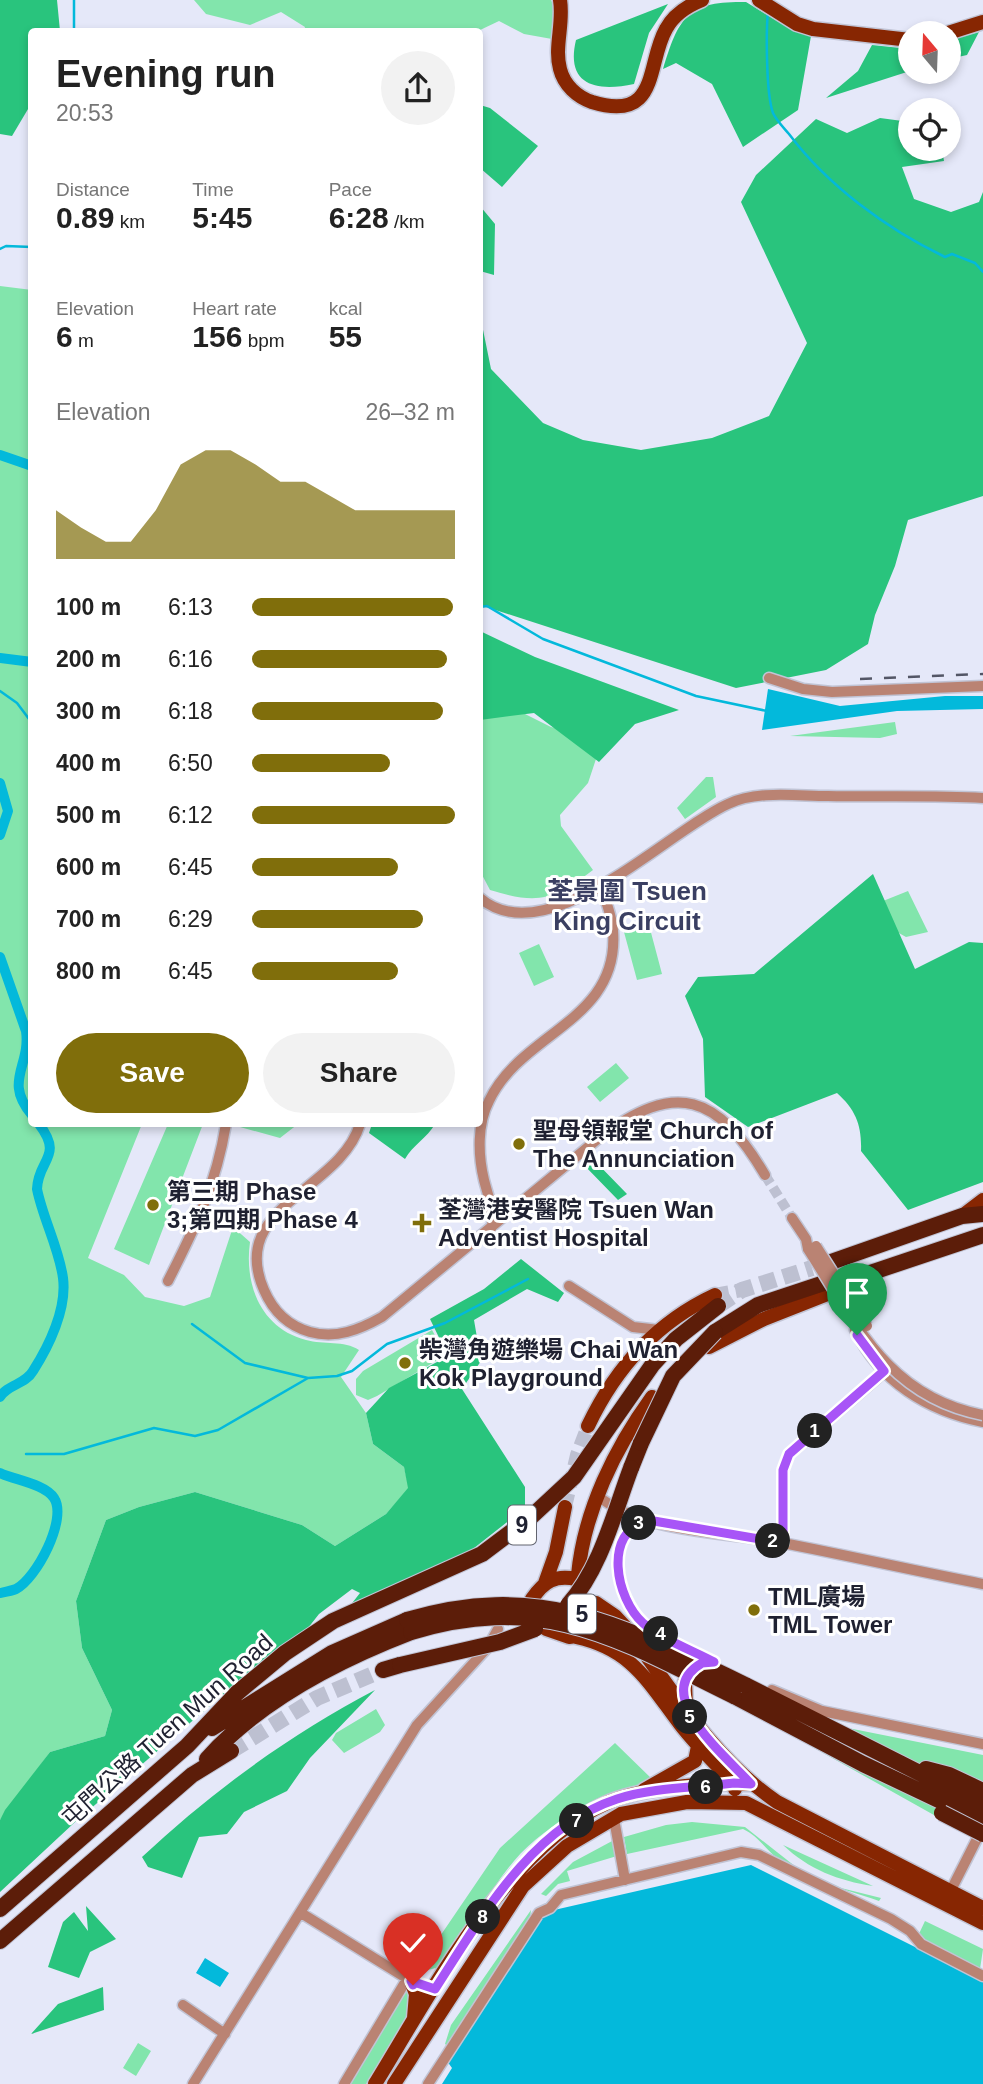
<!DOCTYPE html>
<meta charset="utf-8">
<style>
body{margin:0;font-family:Arial,"Noto Sans TC",sans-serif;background:#f2f2f2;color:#222;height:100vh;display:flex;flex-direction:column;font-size:26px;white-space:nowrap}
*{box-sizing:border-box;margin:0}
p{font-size:23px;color:#767676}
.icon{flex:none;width:38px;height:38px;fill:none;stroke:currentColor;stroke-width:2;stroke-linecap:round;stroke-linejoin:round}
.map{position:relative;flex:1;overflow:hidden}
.details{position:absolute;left:28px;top:28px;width:455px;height:1099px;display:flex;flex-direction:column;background:#fff;border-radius:7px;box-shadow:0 4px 10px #0003}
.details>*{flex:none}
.needle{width:46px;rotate:341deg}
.fabs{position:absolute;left:898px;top:21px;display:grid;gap:14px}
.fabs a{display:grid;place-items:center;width:63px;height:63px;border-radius:50%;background:#fff;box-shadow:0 4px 10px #0003;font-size:35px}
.pin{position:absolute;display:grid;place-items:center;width:60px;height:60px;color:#fff;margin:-72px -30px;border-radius:50% 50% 50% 0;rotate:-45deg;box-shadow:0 0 7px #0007}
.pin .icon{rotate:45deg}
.km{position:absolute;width:35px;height:35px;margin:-18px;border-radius:50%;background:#222;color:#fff;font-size:19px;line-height:35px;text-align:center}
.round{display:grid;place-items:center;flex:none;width:74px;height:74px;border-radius:37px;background:#f2f2f2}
.overview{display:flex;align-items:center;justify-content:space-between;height:119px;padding:0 28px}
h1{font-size:38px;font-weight:700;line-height:52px}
.stats{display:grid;grid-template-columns:repeat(3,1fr);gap:10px;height:119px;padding:7px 28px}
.stats div{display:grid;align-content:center}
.stats b{font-size:30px;font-weight:700}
.stats small{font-size:19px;font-weight:400}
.stats p{font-size:19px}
.chart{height:196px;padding:14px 28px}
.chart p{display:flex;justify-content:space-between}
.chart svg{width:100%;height:126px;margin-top:7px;fill:#806e0b;opacity:.7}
.cta{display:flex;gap:14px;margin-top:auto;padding:14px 28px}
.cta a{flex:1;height:80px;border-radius:42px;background:#806e0b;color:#fff;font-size:28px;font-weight:700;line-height:80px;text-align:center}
.cta a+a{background:#f2f2f2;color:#222}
ul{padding:0 28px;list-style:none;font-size:23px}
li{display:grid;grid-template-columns:112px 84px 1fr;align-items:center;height:52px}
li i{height:18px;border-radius:9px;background:#806e0b}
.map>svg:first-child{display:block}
</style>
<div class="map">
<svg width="983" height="2084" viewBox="0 0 983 2084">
<rect width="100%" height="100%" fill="#e5e8f9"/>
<path fill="#82e5ac" d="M194,0H551L555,8L552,39L524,34L499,21L478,31H304L305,27L281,12L250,25L206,14Z
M0,286L32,290V1124H142L88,1258L124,1275L145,1297L184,1306L210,1297L233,1227L250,1242C244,1285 261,1328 306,1340C324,1345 344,1340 359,1350L341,1377L366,1413L373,1444L404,1467L409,1488L386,1514L335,1546L302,1525L195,1492L139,1507L106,1520L76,1601L82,1648L112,1710L105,1736L50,1752L0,1820Z
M480,706L511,707L551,727L586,735L597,756L588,783L560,815L561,826L593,870C553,900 539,905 490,890L480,871Z
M895,722L897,734L880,738L790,736Z
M706,777H713L716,797L685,819L677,808Z
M908,891L928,932L906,937L897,932L883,901Z
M649,925L662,974L637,980L624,932Z
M539,944L554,977L534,986L519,953Z
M616,1063L629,1078L600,1102L587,1087Z
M168,1124H203L149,1265L114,1249Z
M241,1124H298L280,1138L240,1127Z
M432,1330L446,1355L377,1396L368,1400L356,1395V1379L363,1371Z
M376,1709L385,1725L380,1732L344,1753L332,1740L336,1733Z
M818,1726H838L983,1755V1799L966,1833L809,1745Z
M615,1743L653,1780C602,1798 550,1819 514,1861C486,1894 467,1934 440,1967L415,1973L500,1848Z
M692,1822L745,1827L796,1867L841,1888L881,1898L879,1901C846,1889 811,1882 781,1861C766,1851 760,1837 743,1829L627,1854L624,1837L666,1825Z
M614,1840L617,1856L567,1871L570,1881L558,1884L546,1896L541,1894L573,1862Z
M783,1845L873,1886C839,1881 808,1869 783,1845Z
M531,1910L530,1918L449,2047L445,2044L451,2025Z
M925,1921L983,1949L980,1969L917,1938Z
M408,1988C421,2012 384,2066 366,2084H348Z
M138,2043L151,2051L136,2076L123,2068Z"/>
<path fill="#29c47d" d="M0,0H57L60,31L32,32L31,104L12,136L0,134Z
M746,2L794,31L811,36L798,110L743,147L712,84L676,63L663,69C679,17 687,1 746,2Z
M668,4L649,33L634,84C597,92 565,86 576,40Z
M979,32L967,55L949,59L948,40Z
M872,45L910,49V71L826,98L858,71Z
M480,105L490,108L538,146L502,187L480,168Z
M880,118L910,122V149H942L944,161L902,167L914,199L951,212L979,202L983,192V496L908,520L895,566L875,615L868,644L826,670L736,688L480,605V315L491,369L543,423L583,440L641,450L712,438L769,416L807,343L741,202L756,175L816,119L847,133Z
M480,206L495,224L494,275L480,271Z
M480,631L535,657L679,710L635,724L599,762L534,713L480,720Z
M873,874L915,969L969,942L983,943V1182L908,1210L861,1151C862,1126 856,1110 837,1093L748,1127L705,1097L703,1039L685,996L698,977L754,974Z
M372,1124H435C427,1138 413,1145 405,1159L369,1133Z
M592,1158L627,1194L618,1200L583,1164Z
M521,1259L564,1293L558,1302L527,1289L474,1320L481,1361L462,1389L525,1487V1508L464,1556L349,1607L360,1593L352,1589L319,1614L308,1628L263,1660L74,1823L0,1892V1820L5,1810L50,1752L105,1736L112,1710L82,1648L76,1601L106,1520L139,1507L195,1492L302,1525L335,1546L386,1514L408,1488L404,1467L373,1444L366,1413L389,1388L448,1356L430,1319L484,1289Z
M375,1690L310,1758L287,1791L244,1812L227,1834L199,1837L182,1878L148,1867L142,1857C213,1791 289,1735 375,1690Z
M86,1906L116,1939L90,1952L79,1978L48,1967L63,1922L74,1912L88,1931Z
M103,1987L104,2010L31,2034L58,2004Z"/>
<path fill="#03b9db" d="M768,689L840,706L945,696H983V709L897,711L762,730Z
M751,1865L983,1981V2084H442L452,2068L447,2061L541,1913Z
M205,1958L229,1973L220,1987L196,1973Z"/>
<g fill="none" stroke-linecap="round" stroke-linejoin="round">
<path stroke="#03b9db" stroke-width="2.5" d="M768,10C766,32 766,94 773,113C776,120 784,128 789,134C828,186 887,229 945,257L952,254L975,263L983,272
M74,32V0
M0,249L6,246L32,247
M480,607L487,606L543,639L696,696L767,711
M0,691L17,703L32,723
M192,1324L245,1363L308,1378L337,1376L352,1371L387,1344L445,1323L528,1279
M26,1454H64L154,1428L195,1436L218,1430L308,1378"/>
<path stroke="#03b9db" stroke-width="10" d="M0,455L32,466
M0,658L32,662
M0,783L8,811L0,835
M0,957L26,1031C31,1066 3,1081 32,1115
M0,1397C8,1384 25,1385 33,1371C49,1346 67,1309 63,1278C59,1248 43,1219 37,1189C38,1159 64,1157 39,1124
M0,1473C15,1480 45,1484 54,1498C68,1519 36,1579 16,1589C11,1591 5,1592 0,1593"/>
<path stroke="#bdc0d1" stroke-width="10" stroke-dasharray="10 5" stroke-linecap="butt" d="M765,1175L792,1218"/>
<path stroke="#bdc0d1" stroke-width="14" stroke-dasharray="14 7" stroke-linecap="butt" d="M715,1295L742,1290
M565,1507L577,1455L588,1426"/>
<path stroke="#bdc0d1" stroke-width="16" stroke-dasharray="16 8" stroke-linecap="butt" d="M718,1306L742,1290L812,1268
M231,1751L317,1698L383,1670"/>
<g stroke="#c1c4d5" stroke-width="13">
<path id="minor" d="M769,678L803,689L832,692L983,686
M480,898C547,955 666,832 728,804C757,790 797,796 828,796C880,797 932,795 983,798
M360,1124C340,1191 227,1206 264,1290C273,1311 289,1326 310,1332C336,1339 359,1330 382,1317L599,1138C676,1079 718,1095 765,1175
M792,1218L806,1239L808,1249
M492,1227C494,1209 488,1196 484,1180C478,1155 477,1124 489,1101C521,1032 620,1021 613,931C612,915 605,899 600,884
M168,1281C196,1226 216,1185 226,1124
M569,1286L633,1327L659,1330
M855,1330C880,1382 928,1411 983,1422
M598,1496C643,1533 728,1532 783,1543C850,1556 916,1571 983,1584
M648,1520C602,1532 616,1599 643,1624C661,1639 689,1649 710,1660
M783,1543V1470L789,1454L884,1372
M772,1690L822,1711L983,1744
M614,1819L625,1880
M948,1896L982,1829
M301,1913L416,1984L435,1989
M183,2005L225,2034
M193,2084L417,1725L488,1647L498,1629
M344,2084L404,1984
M428,2084L539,1913L550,1908L561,1895L741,1852L759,1855L891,1919L910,1931L921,1944L983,1976"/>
</g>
<g stroke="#c1c4d5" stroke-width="17">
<path id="major" d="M560,0C564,23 554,47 560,69C564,85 577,97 592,102C660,123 646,64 666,29C674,14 687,6 702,0
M759,0L797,24L813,29L910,40
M948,33L983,22
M962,1216L983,1200
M709,1347L764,1319L830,1293
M588,1426C615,1369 657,1322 715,1295
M578,1575C584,1511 615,1448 652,1397
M545,1583L556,1552L565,1507
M596,1603L615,1616L629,1631
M537,1617L532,1599C544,1581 555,1575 576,1579
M546,1629L569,1637L584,1635
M576,1637C632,1649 648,1682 680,1724C696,1745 716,1764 734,1783L735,1789
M643,1651C682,1706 721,1764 777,1802L983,1908
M686,1708L685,1682L696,1666
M644,1790L695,1761L698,1746
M411,1981L416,1994L414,2018
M375,2084C431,1993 508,1845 609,1802C645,1787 712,1782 751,1784
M394,2084L523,1886L567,1846L621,1814L687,1802L746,1803L983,1923"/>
</g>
<g stroke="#c1c4d5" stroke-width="18">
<path id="highway" d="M831,1262L962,1216L983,1214
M840,1277H858L983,1235
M715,1332L758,1305L824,1283
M631,1468L641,1443
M383,1670L400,1665
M745,1685L983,1805
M734,1696L863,1764L983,1821
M212,1728L332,1653L407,1620
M207,1759C259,1701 338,1660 411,1632
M926,1769L949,1775L983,1791
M0,1909L187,1746L237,1693L285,1653L333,1621L482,1554L531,1517L574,1477L653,1364L676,1339L718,1306
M0,1941L192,1775L231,1751"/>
</g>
<use href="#minor" stroke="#ba8373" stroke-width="10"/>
<use href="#major" stroke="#872602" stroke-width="14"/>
<use href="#highway" stroke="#5c1d09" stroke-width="16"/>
<path stroke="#535666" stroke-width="2.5" stroke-dasharray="12 12" stroke-linecap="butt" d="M860,679L983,674"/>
<g stroke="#c1c4d5" stroke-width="13" stroke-linecap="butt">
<path id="minor-bridge" d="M816,1246L867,1326
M808,1249C856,1324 888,1397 983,1415"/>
</g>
<g stroke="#c1c4d5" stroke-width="18" stroke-linecap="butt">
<path id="highway-bridge" d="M641,1443L673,1376L715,1332
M568,1605C601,1568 614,1513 631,1468
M407,1620C542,1580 626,1627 745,1685
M411,1632C545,1592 618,1639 734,1696
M400,1665L500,1642L535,1629
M942,1813L983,1834"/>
</g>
<use href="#minor-bridge" stroke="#ba8373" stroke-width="10"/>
<use href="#highway-bridge" stroke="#5c1d09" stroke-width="16"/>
</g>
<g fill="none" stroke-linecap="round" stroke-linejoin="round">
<g stroke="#fff" stroke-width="14">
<path id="route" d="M413,1985L411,1981L435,1989C481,1918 531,1827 617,1799C654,1787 696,1788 734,1783L751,1784C728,1758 648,1694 702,1663L714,1662C694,1651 659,1638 643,1623C616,1599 602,1532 648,1520L783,1543V1470L789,1454L884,1371L857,1335"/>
</g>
<use href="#route" stroke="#a855f7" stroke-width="9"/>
</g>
<g fill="#806e0b" stroke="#fff" stroke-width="2.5">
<circle cx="519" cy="1144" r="7"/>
<circle cx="153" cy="1205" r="7"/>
<path d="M418.5 1212.5h7v7h7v7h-7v7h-7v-7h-7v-7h7z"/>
<circle cx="405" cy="1363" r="7"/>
<circle cx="754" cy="1610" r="7"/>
</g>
<g text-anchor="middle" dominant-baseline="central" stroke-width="6" stroke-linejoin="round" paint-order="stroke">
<g fill="#fff" stroke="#62646f" stroke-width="2">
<rect x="508" y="1505.5" width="28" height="39" rx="5"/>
<rect x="568" y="1594.5" width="28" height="39" rx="5"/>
</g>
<g font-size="23" font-weight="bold" fill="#1f2131">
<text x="522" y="1525">9</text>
<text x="582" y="1614">5</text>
</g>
<g font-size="24" font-weight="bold" fill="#1f2131" stroke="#fff" text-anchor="start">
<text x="533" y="1130">聖母領報堂 Church of<tspan x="533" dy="28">The Annunciation</tspan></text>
<text x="167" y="1191">第三期 Phase<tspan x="167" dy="28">3;第四期 Phase 4</tspan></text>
<text x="438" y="1209">荃灣港安醫院 Tsuen Wan<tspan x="438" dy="28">Adventist Hospital</tspan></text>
<text x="419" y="1349">柴灣角遊樂場 Chai Wan<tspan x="419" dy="28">Kok Playground</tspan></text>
<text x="768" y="1596">TML廣場<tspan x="768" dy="28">TML Tower</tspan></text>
</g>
<g font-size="24" fill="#1f2131" stroke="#fff">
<text transform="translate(167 1730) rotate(-42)">屯門公路 Tuen Mun Road</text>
</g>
<g font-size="26" font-weight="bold" fill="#3a3f62" stroke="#fff">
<text x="627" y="891">荃景圍 Tsuen<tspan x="627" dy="30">King Circuit</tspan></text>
</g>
</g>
</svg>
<div class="fabs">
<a><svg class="needle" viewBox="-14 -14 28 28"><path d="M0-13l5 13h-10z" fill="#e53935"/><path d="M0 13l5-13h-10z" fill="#767676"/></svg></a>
<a><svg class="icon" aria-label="locate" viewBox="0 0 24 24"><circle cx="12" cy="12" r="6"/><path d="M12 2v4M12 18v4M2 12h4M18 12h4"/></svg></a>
</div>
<div class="pin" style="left:857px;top:1335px;background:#1e9e55"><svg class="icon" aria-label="arrive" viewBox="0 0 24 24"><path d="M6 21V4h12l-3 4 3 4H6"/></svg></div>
<div class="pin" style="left:413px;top:1985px;background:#d93025"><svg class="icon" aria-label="check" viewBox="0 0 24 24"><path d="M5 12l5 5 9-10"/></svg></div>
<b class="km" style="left:815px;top:1431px">1</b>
<b class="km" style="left:773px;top:1541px">2</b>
<b class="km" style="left:639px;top:1523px">3</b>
<b class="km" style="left:661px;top:1634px">4</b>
<b class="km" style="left:690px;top:1717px">5</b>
<b class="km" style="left:706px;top:1787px">6</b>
<b class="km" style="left:577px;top:1821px">7</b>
<b class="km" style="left:483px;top:1917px">8</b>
<section class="details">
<div class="overview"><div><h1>Evening run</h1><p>20:53</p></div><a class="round"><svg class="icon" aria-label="share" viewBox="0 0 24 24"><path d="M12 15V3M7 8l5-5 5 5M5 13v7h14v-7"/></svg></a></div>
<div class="stats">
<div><p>Distance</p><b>0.89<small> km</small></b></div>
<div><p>Time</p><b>5:45</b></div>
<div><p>Pace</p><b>6:28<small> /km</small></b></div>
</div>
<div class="stats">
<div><p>Elevation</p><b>6<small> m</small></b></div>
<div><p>Heart rate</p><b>156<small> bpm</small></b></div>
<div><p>kcal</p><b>55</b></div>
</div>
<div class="chart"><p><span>Elevation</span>26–32 m</p>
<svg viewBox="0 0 160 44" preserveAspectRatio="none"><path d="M0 44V27L10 33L20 38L30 38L40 27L50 11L60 6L70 6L80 11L90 17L100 17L110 22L120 27L130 27L140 27L150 27L160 27V44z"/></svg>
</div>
<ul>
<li><b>100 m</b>6:13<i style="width:99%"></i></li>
<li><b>200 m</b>6:16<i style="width:96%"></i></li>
<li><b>300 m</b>6:18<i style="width:94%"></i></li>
<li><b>400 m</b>6:50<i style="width:68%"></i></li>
<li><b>500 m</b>6:12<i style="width:100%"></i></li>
<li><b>600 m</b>6:45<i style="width:72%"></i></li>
<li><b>700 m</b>6:29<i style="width:84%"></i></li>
<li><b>800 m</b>6:45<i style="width:72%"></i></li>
</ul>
<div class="cta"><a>Save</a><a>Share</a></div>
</section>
</div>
